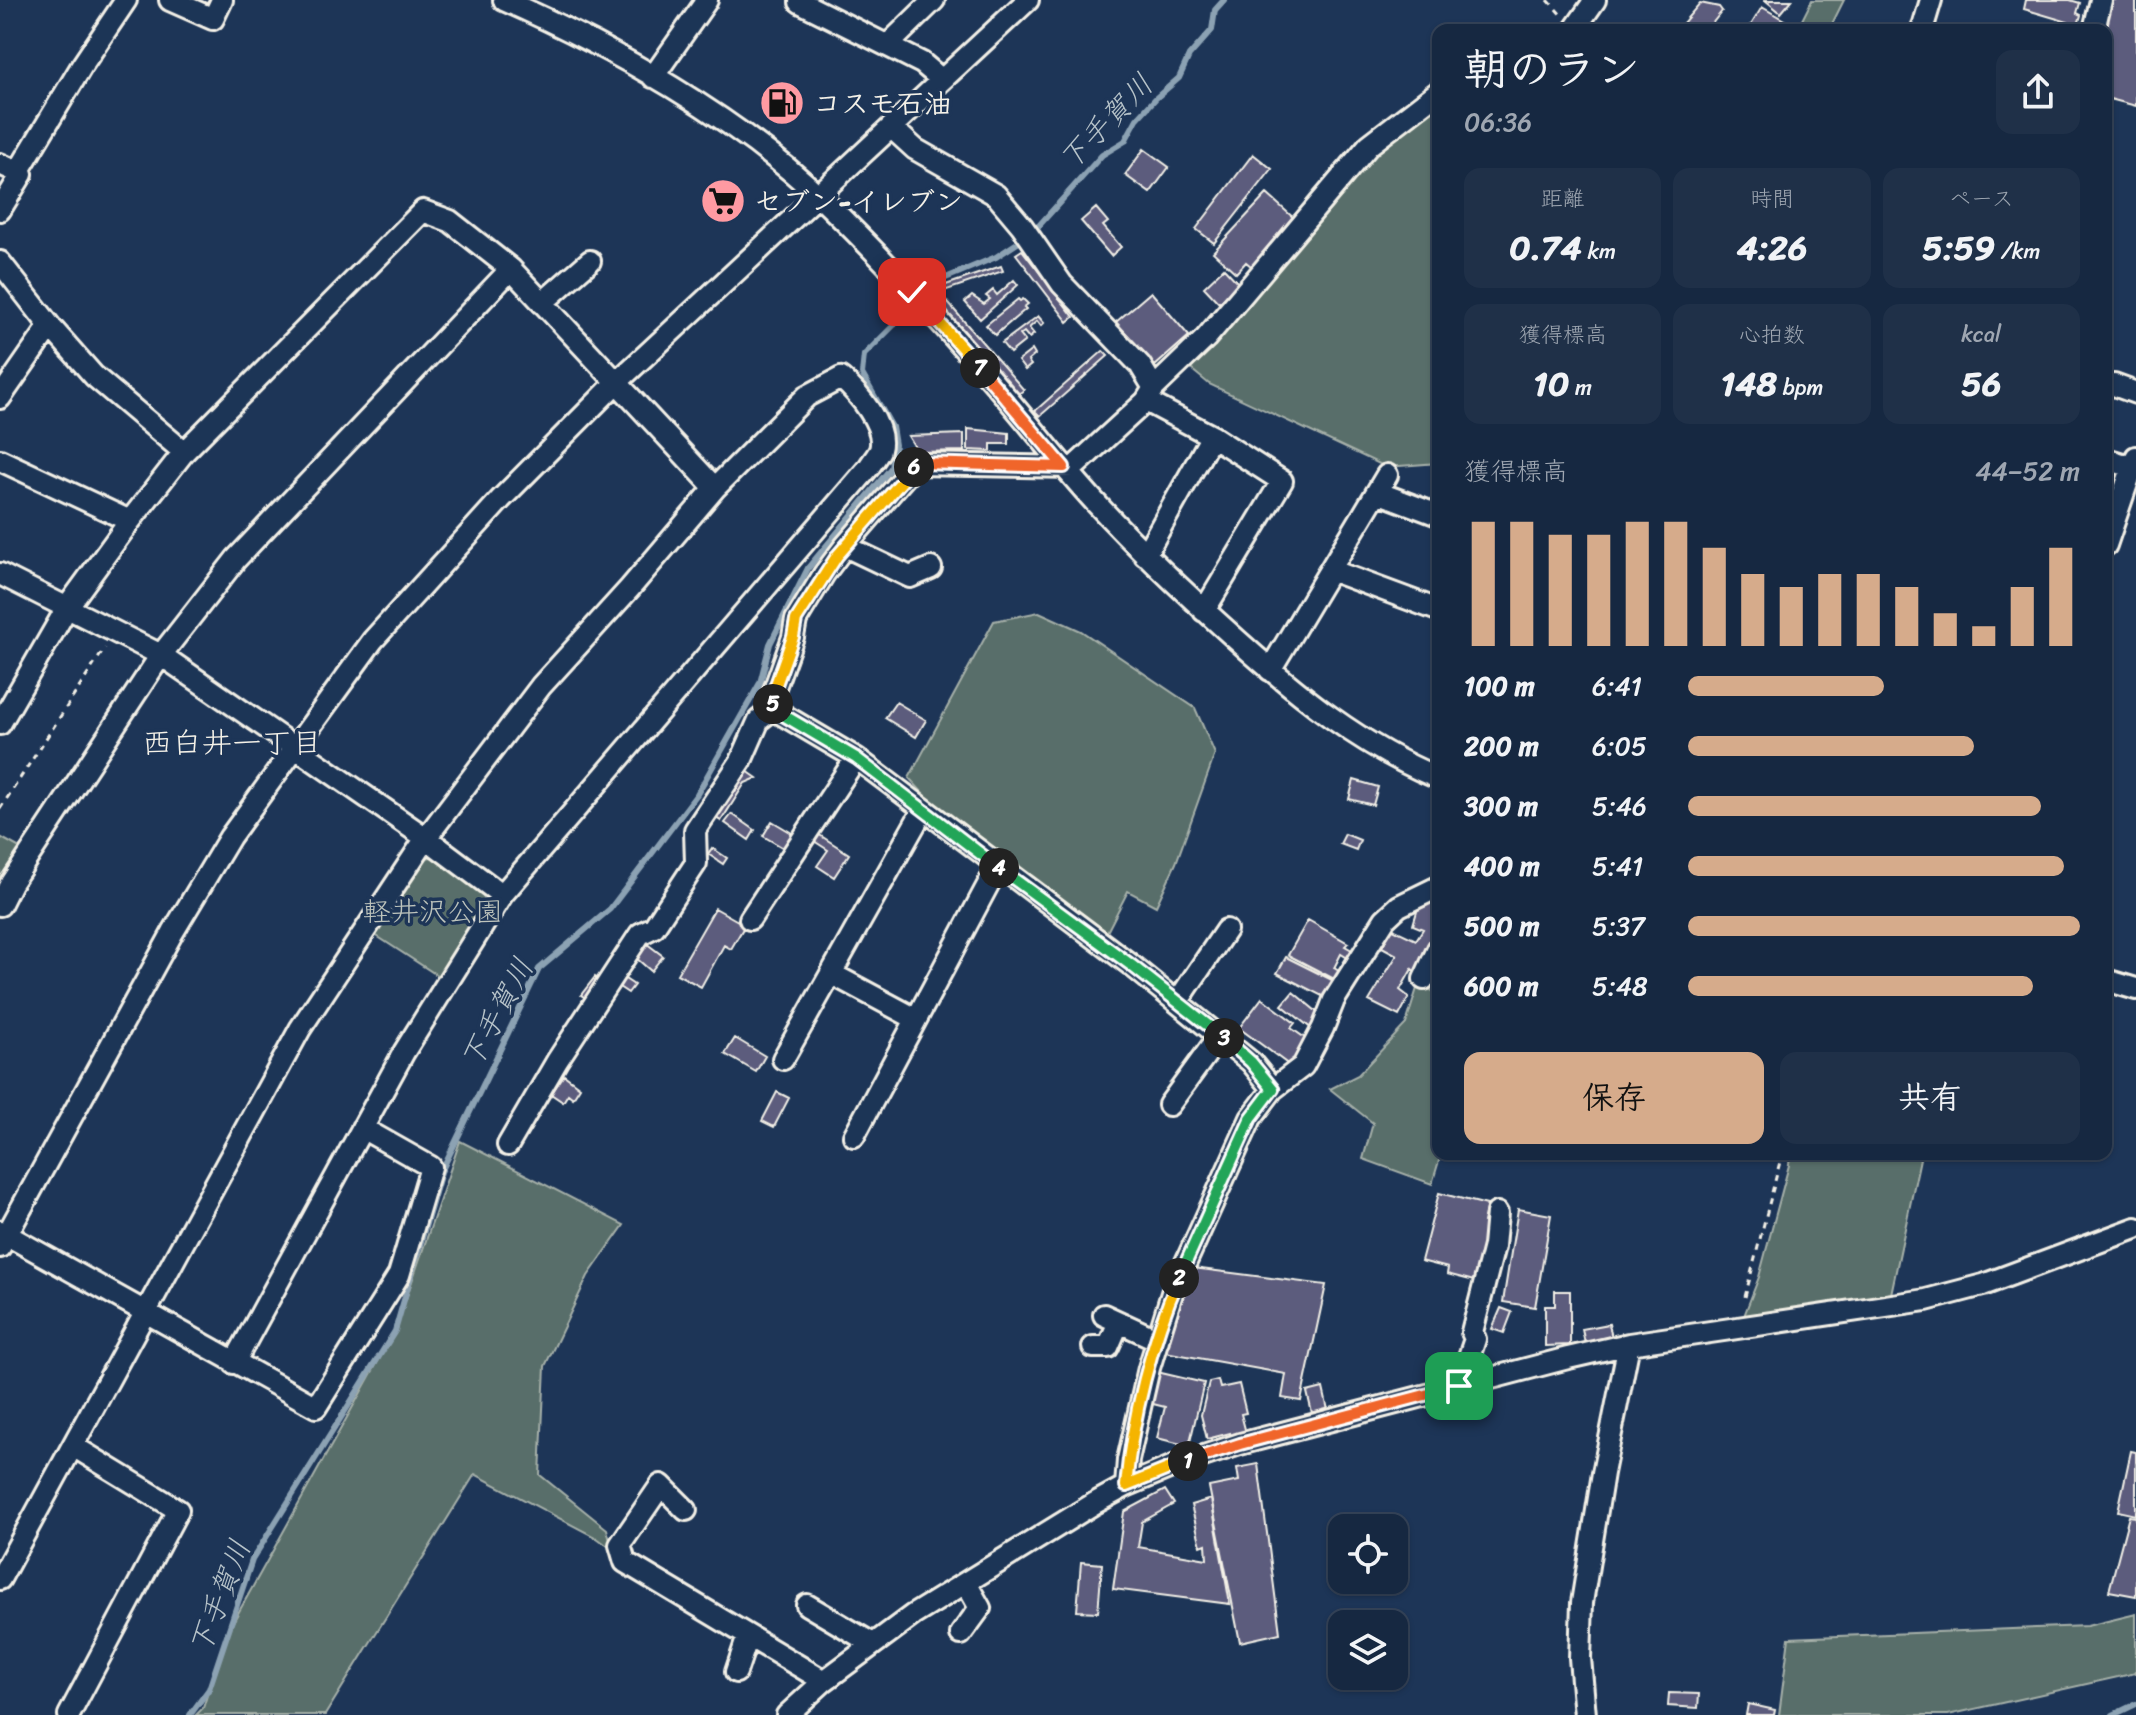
<!DOCTYPE html>
<html lang="ja">
<meta charset="utf-8">
<style>
body{margin:0;font-family:Sriracha,"Klee One",sans-serif;background:#1f3048;color:#f1f3f6;height:100vh;display:flex;flex-direction:column;font-size:30px;white-space:nowrap}
*{box-sizing:border-box;margin:0}
p{font-size:26px;color:#9ea6b1}
.icon{flex:none;width:44px;height:44px;fill:none;stroke:currentColor;stroke-width:2;stroke-linecap:round;stroke-linejoin:round}
.map{position:relative;flex:1;overflow:hidden}
.side{position:absolute;left:1432px;top:24px;width:680px;height:1136px;display:flex;flex-direction:column;background:#162841;border-radius:16px;box-shadow:0 2px 6px #0004,0 0 0 2px #35445a}
.side>*{flex:none}
.buttons{position:absolute;left:1328px;top:1514px;display:grid;gap:16px}
.buttons a{display:grid;place-items:center;width:80px;height:80px;border-radius:16px;background:#162841;box-shadow:0 2px 6px #0004,0 0 0 2px #35445a;font-size:40px}
.pin{position:absolute;display:grid;place-items:center;width:68px;height:68px;color:#fff;margin:-34px;border-radius:16px;box-shadow:0 4px 12px #0006}
.km{position:absolute;width:40px;height:40px;margin:-20px;border-radius:50%;background:#222;color:#fff;font-size:22px;line-height:40px;text-align:center}
.round{display:grid;place-items:center;flex:none;width:84px;height:84px;border-radius:16px;background:#1f3048}
.summary{display:flex;align-items:center;justify-content:space-between;height:136px;padding:0 32px}
h1{font-size:44px;font-weight:700;line-height:60px}
.stats{display:grid;grid-template-columns:repeat(3,1fr);gap:12px;height:136px;padding:8px 32px}
.stats div{display:grid;align-content:center;border-radius:16px;background:#1f3048;text-align:center}
.stats b{font-size:34px;font-weight:700}
.stats small{font-size:22px;font-weight:400}
.stats p{font-size:22px}
.chart{height:224px;padding:16px 32px}
.chart p{display:flex;justify-content:space-between}
.chart svg{width:100%;height:144px;margin-top:8px;stroke:#d6ab8b;stroke-width:6}
.button{display:flex;gap:16px;margin-top:auto;padding:16px 32px}
.button a{flex:1;height:92px;border-radius:16px;background:#d6ab8b;color:#111;font-size:32px;font-weight:700;line-height:92px;text-align:center}
.button a+a{background:#1f3048;color:#f1f3f6}
ul{padding:0 32px;list-style:none;font-size:26px}
li{display:grid;grid-template-columns:128px 96px 1fr;align-items:center;height:60px}
li i{height:20px;border-radius:10px;background:#d6ab8b}
.map>svg:first-child{display:block}
</style>
<div class="map">
<svg width="2136" height="1715" viewBox="0 0 2136 1715">
<rect width="100%" height="100%" fill="#1d3557"/>
<filter id="ink" filterUnits="userSpaceOnUse"><feTurbulence type="fractalNoise" baseFrequency=".0125" numOctaves="2"/><feDisplacementMap in="SourceGraphic" scale="16" xChannelSelector="R" yChannelSelector="G"/><feConvolveMatrix kernelMatrix="1 2 1 2 8 2 1 2 1" color-interpolation-filters="sRGB"/></filter>
<g filter="url(#ink)">
<path fill="#586e6a" stroke="#a6b0a9" stroke-width="2" d="M1812,0H1844L1829,30H1797Z
M1438,102V463L1386,467L1209,384L1186,365L1221,330L1395,132Z
M1039,612L1081,631L1195,708L1215,754L1176,863L1156,906L1128,891L1107,932L939,810L909,778L994,621Z
M0,837L29,853L0,905Z
M432,857L483,894L486,908L440,977L369,931L418,859Z
M1418,985L1438,993V1154H1441L1432,1184L1363,1159L1373,1123L1330,1089L1358,1075L1406,1024Z
M460,1141L624,1225L588,1276L545,1366L540,1475L607,1529L612,1549L597,1538L475,1474L325,1715H196L203,1708L227,1633L395,1331Z
M1790,1154H1921L1891,1294L1744,1316L1759,1277L1789,1165Z
M2136,1614V1673L1948,1715H1779L1789,1638L2087,1626Z"/>
<g fill="none" stroke-linecap="round" stroke-linejoin="round">
<path stroke="#8ca2b3" stroke-width="6" d="M1035,230L1102,155L1125,141L1137,119L1156,98L1179,78L1189,56L1212,30L1215,10L1224,0
M929,285L996,257L1022,240
M190,1715L209,1689L252,1560L395,1331L441,1172L539,969L610,909L697,794L760,683L770,644L808,568L891,468L895,445L892,427L862,374L864,355L911,308
M2113,1715L2136,1704"/>
</g>
<path fill="#5c5b7d" stroke="#f4f1e8" stroke-width="2" d="M1765,0H1792L1781,13Z
M2026,0H2070L2080,3L2077,13L2081,15L2078,25L2024,9Z
M2113,0H2136V106L2106,98L2105,30Z
M1700,3L1719,7L1722,11L1707,30H1677Z
M1762,7L1791,24L1787,30H1748Z
M1144,149L1169,167L1150,193L1125,175Z
M1253,154L1272,169L1214,243L1196,229Z
M1267,194L1296,220L1252,267L1246,262L1236,273L1213,252Z
M1096,208L1108,222L1103,226L1121,247L1111,256L1081,221Z
M1022,250L1074,317L1068,322L1016,254Z
M1001,266L1003,271L944,291L943,286Z
M1224,268L1239,284L1219,303L1204,287Z
M1014,280L1018,285L980,319L965,302L972,296L984,304L990,299L986,296L993,290L997,295Z
M936,289L1024,390L1018,394L931,293Z
M1151,292L1189,336L1155,366L1116,322Z
M1018,299L1020,301L1023,299L1028,304L1024,307L1026,309L995,335L986,325Z
M1038,316L1044,323L1041,326L1037,321L1029,328L1034,334L1029,338L1024,332L1020,335L1025,341L1010,353L1002,343Z
M1032,350L1035,355L1028,361L1031,365L1025,370L1018,361Z
M1103,351L1108,356L1040,416L1035,411Z
M968,429L1009,433V444H991V451L968,450Z
M964,434V451L918,452L908,436Z
M896,702L926,720L916,737L885,718Z
M744,769L757,778L745,783L721,821L713,816Z
M1354,780L1378,787L1373,805L1349,799Z
M732,814L755,830L749,840L725,823Z
M772,821L797,836L789,851L763,836Z
M818,834L849,854L834,877L817,866L828,850L814,841Z
M1345,834L1360,840L1356,850L1340,844Z
M712,848L727,858L723,864L708,854Z
M1438,898V920L1435,924L1438,929L1416,973L1412,969L1400,990L1409,997L1399,1016L1369,1001L1397,955L1382,947L1391,928L1416,940L1423,929L1413,925L1418,908Z
M715,908L745,925L731,949L724,945L701,987L677,974Z
M1308,920L1348,943L1345,946L1359,954L1354,962L1341,954L1334,968L1347,976L1342,983L1288,955Z
M646,943L663,956L651,971L635,957Z
M1286,957L1334,981L1326,998L1277,973Z
M595,977L599,980L589,1000L581,995Z
M622,977L634,985L628,993L616,985Z
M1293,992L1322,1016L1312,1029L1282,1005Z
M1262,998L1295,1023L1291,1028L1312,1043L1297,1062L1293,1059L1289,1065L1239,1028Z
M735,1038L765,1056L756,1072L725,1054Z
M564,1075L580,1087L573,1098L568,1094L563,1102L551,1094Z
M777,1092L789,1098L774,1127L762,1121Z
M1439,1193L1487,1205L1483,1222L1489,1223L1474,1281L1447,1274L1448,1268L1421,1261Z
M1518,1209L1551,1215L1535,1307L1503,1302Z
M1193,1268L1326,1285L1301,1401L1282,1398L1286,1374L1165,1352Z
M1555,1291H1570V1345L1545,1346V1306H1555Z
M1501,1308L1512,1312L1504,1333L1492,1329Z
M1609,1324L1612,1338L1585,1344L1582,1329Z
M1157,1372L1204,1383L1189,1446L1157,1438L1165,1407L1149,1403Z
M1218,1380L1220,1388L1239,1384L1246,1413L1241,1414L1246,1433L1230,1437V1433L1207,1439L1201,1415L1209,1382Z
M1323,1388L1328,1410L1312,1413L1307,1392Z
M2131,1451L2136,1452V1515L2118,1511Z
M1258,1464L1280,1633L1240,1642L1209,1487L1239,1481L1237,1468Z
M1165,1490L1174,1504L1142,1522L1138,1547L1207,1559L1206,1544L1201,1546L1191,1505L1211,1499L1230,1604L1113,1589L1124,1512Z
M2129,1516L2136,1517V1596L2109,1591Z
M1081,1562L1102,1564L1098,1612L1077,1611Z
M1669,1693L1699,1694L1698,1708L1668,1706Z
M1748,1704L1775,1710L1774,1715H1746Z"/>
<g fill="none" stroke-linecap="round" stroke-linejoin="round">
<g stroke="#f4f1e8" stroke-width="26">
<path id="minor" d="M170,0L213,19L222,0
M504,0C613,48 736,117 822,199C887,262 948,329 1007,398C1036,432 1064,468 1095,502C1139,550 1187,595 1236,639C1298,695 1361,746 1438,778
M802,0L800,2L922,63L942,80
M1574,30L1595,0
M1922,30L1931,0
M2094,30L2101,0
M888,45L934,0
M653,77L707,0
M892,128L915,149L996,195L1022,226L1062,284L1140,365L1154,388
M0,164L22,174L0,210
M18,172L83,64L126,0
M0,262L50,326L94,376L184,452
M542,303L590,261
M2114,385L2136,393
M0,398L50,326
M1146,401L1212,436L1282,481L1204,611
M2106,459L2136,468
M0,460L130,521
M1377,492L1438,515
M2106,545L2136,457
M845,546L910,577L931,568
M1145,555L1212,436
M1330,570L1438,610
M0,574L161,655L426,838L502,895
M1270,670L1387,475
M773,709L856,758L1131,965L1251,1062L1273,1089
M0,724L68,606L130,521L184,452L423,211L450,221L511,269L715,488
M0,905L11,883L161,655L236,559L511,269
M750,919L856,758
M832,974L916,1019
M1424,979L1438,949
M2106,980L2136,989
M1178,1001L1226,930
M783,1059L923,810
M1169,1105L1220,1035
M854,1136L998,866
M508,1145L557,1061L640,934L654,927L696,863L695,830L741,761L759,720L773,709V693L793,637L796,620L824,574L845,546L916,464L1074,467L1146,401L1154,388L1206,338L1369,145L1438,92
M0,1231L316,1407L399,1275L431,1167L362,1128
M0,1247L173,932L230,837L373,640L501,499L616,383L1028,0
M1104,1315L1158,1340
M1093,1347H1108L1119,1322
M1459,1386L1475,1339L1472,1332L1494,1246L1497,1213
M1126,1486L1128,1460L1149,1368L1172,1293L1251,1118L1273,1089L1303,1066L1323,1028L1334,1000L1385,919L1399,906L1438,887
M686,1510L661,1485L620,1545L625,1562L824,1681
M0,1579L300,1029L426,838L541,686L630,588L715,488L807,396L841,378C858,393 887,426 880,450C878,455 872,462 869,467L502,895L404,1052L234,1363
M807,1605L873,1644
M961,1634L980,1608L966,1583
M736,1672L748,1636
M69,1715L178,1510L73,1446
M787,1715L824,1681L913,1615L1095,1503L1126,1486L1176,1465L1240,1444L1568,1358L1629,1344L1926,1300L1983,1285L2136,1228
M1585,1715L1580,1658L1582,1603L1603,1473L1629,1344"/>
</g>
<path stroke="#f4f1e8" stroke-width="3" stroke-dasharray="6 6" stroke-linecap="butt" d="M1548,0L1562,16
M0,809L105,648
M1745,1297L1782,1154"/>
<use href="#minor" stroke="#1d3557" stroke-width="20"/>
</g>
</g>
<g fill="none" stroke-linecap="round" stroke-linejoin="round" filter="url(#ink)">
<g stroke="#fff" stroke-width="16">
<path id="split-1" d="M1188,1461L1240,1444L1459,1386"/>
</g>
<g stroke="#fff" stroke-width="16">
<path id="split-2" d="M1179,1278C1152,1339 1132,1419 1126,1486L1188,1461"/>
</g>
<g stroke="#fff" stroke-width="16">
<path id="split-3" d="M1179,1278L1251,1118L1273,1089L1251,1062L1224,1038"/>
</g>
<g stroke="#fff" stroke-width="16">
<path id="split-4" d="M999,868L1131,965L1224,1038"/>
</g>
<g stroke="#fff" stroke-width="16">
<path id="split-5" d="M773,704V709L856,758L999,868"/>
</g>
<g stroke="#fff" stroke-width="16">
<path id="split-6" d="M773,704V693L793,637L796,620L837,556L914,467"/>
</g>
<g stroke="#fff" stroke-width="16">
<path id="split-7" d="M914,467L921,463L1064,467L980,368"/>
</g>
<g stroke="#fff" stroke-width="16">
<path id="split-8" d="M912,292L980,368"/>
</g>
<use href="#split-1" stroke="#f0652b" stroke-width="10"/>
<use href="#split-2" stroke="#f5b400" stroke-width="10"/>
<use href="#split-3" stroke="#22a559" stroke-width="10"/>
<use href="#split-4" stroke="#22a559" stroke-width="10"/>
<use href="#split-5" stroke="#22a559" stroke-width="10"/>
<use href="#split-6" stroke="#f5b400" stroke-width="10"/>
<use href="#split-7" stroke="#f0652b" stroke-width="10"/>
<use href="#split-8" stroke="#f5b400" stroke-width="10"/>
</g>
<defs>
<g id="fuel-disc" transform="scale(2.3)"><circle r="9.5" fill="#ff9aa2" stroke="#1d3557"/><path d="M-5.5-6h7V0h2V4h1.3V-2.5L3-4.5l.8-.8L6-3V5H2.5V1h-1V6h-7ZM-4.2-4.7v3.2H.2V-4.7Z" fill="#111"/></g>
<g id="supermarket-disc" transform="scale(2.3)"><circle r="9.5" fill="#ff9aa2" stroke="#1d3557"/><path d="M-6-5.5h2.5l.6 2H6L4.5 2H-2.5L-4.4-4H-6ZM-1.5 3.2a1.3 1.3 0 1 0 .1 0ZM3 3.2a1.3 1.3 0 1 0 .1 0Z" fill="#111"/></g>
</defs>
<g fill-rule="evenodd">
<use href="#fuel-disc" x="782" y="103"/>
<use href="#supermarket-disc" x="723" y="201"/>
</g>
<g text-anchor="middle" dominant-baseline="central" stroke-width="7" stroke-linejoin="round" paint-order="stroke">
<g font-size="28" font-weight="bold" fill="#f4f1e8" stroke="#1d3557" text-anchor="start">
<text x="813" y="103">コスモ石油</text>
<text x="754" y="201">セブン-イレブン</text>
</g>
<g font-size="28" fill="#bdc3bc" stroke="#1d3557">
<text x="433" y="911">軽井沢公園</text>
</g>
<g font-size="30" font-style="italic" fill="#b7c3c9" stroke="#1d3557">
<text transform="translate(1106 122) rotate(-46)">下手賀川</text>
<text transform="translate(497 1013) rotate(-62)">下手賀川</text>
<text transform="translate(220 1597) rotate(-69)">下手賀川</text>
</g>
<g font-size="30" fill="#f4f1e8" stroke="#1d3557">
<text x="232" y="743">西白井一丁目</text>
</g>
</g>
</svg>
<div class="buttons">
<a><svg class="icon" aria-label="locate" viewBox="0 0 24 24"><circle cx="12" cy="12" r="6"/><path d="M12 2v4M12 18v4M2 12h4M18 12h4"/></svg></a>
<a><svg class="icon" aria-label="layers" viewBox="0 0 24 24"><path d="M12 4l9 5-9 5-9-5zM3 14l9 5 9-5"/></svg></a>
</div>
<div class="pin" style="left:1459px;top:1386px;background:#1e9e55"><svg class="icon" aria-label="arrive" viewBox="0 0 24 24"><path d="M6 21V4h12l-3 4 3 4H6"/></svg></div>
<div class="pin" style="left:912px;top:292px;background:#d93025"><svg class="icon" aria-label="check" viewBox="0 0 24 24"><path d="M5 12l5 5 9-10"/></svg></div>
<b class="km" style="left:1188px;top:1461px">1</b>
<b class="km" style="left:1179px;top:1278px">2</b>
<b class="km" style="left:1224px;top:1038px">3</b>
<b class="km" style="left:999px;top:868px">4</b>
<b class="km" style="left:773px;top:704px">5</b>
<b class="km" style="left:914px;top:467px">6</b>
<b class="km" style="left:980px;top:368px">7</b>
<section class="side">
<div class="summary"><div><h1>朝のラン</h1><p>06:36</p></div><a class="round"><svg class="icon" aria-label="share" viewBox="0 0 24 24"><path d="M12 15V3M7 8l5-5 5 5M5 13v7h14v-7"/></svg></a></div>
<div class="stats">
<div><p>距離</p><b>0.74<small> km</small></b></div>
<div><p>時間</p><b>4:26</b></div>
<div><p>ペース</p><b>5:59<small> /km</small></b></div>
</div>
<div class="stats">
<div><p>獲得標高</p><b>10<small> m</small></b></div>
<div><p>心拍数</p><b>148<small> bpm</small></b></div>
<div><p>kcal</p><b>56</b></div>
</div>
<div class="chart"><p><span>獲得標高</span>44–52 m</p>
<svg viewBox="0 0 160 44" preserveAspectRatio="none"><path d="M5 44V6M15 44V6M25 44V10M35 44V10M45 44V6M55 44V6M65 44V14M75 44V22M85 44V26M95 44V22M105 44V22M115 44V26M125 44V34M135 44V38M145 44V26M155 44V14"/></svg>
</div>
<ul>
<li><b>100 m</b>6:41<i style="width:50%"></i></li>
<li><b>200 m</b>6:05<i style="width:73%"></i></li>
<li><b>300 m</b>5:46<i style="width:90%"></i></li>
<li><b>400 m</b>5:41<i style="width:96%"></i></li>
<li><b>500 m</b>5:37<i style="width:100%"></i></li>
<li><b>600 m</b>5:48<i style="width:88%"></i></li>
</ul>
<div class="button"><a>保存</a><a>共有</a></div>
</section>
</div>
